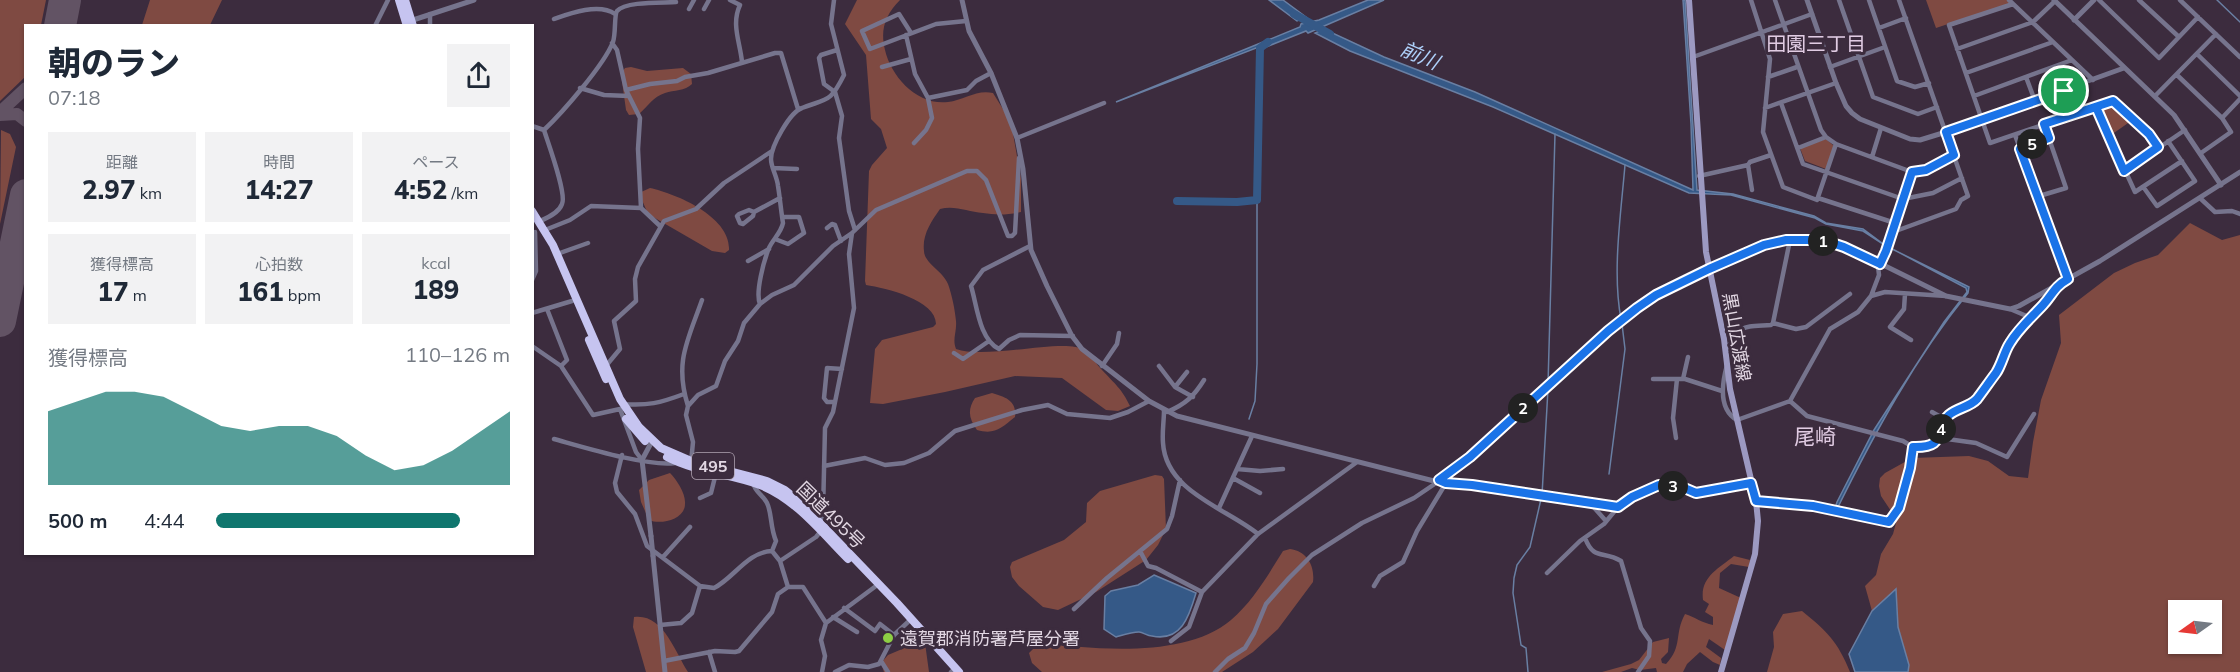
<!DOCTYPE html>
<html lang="ja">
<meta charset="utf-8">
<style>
body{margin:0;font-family:Mulish,"Noto Sans JP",sans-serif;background:#f2f2f3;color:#1f2937;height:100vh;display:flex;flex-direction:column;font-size:22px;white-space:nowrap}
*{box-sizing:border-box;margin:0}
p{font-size:20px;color:#747a83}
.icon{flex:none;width:33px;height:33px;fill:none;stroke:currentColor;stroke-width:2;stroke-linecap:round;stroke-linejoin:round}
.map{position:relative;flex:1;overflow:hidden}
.details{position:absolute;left:24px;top:24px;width:510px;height:531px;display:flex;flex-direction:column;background:#fff;border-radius:0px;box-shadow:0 2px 4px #0004}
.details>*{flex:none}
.needle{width:39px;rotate:256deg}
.controls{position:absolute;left:2168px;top:600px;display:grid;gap:12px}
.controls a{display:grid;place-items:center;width:54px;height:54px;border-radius:0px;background:#fff;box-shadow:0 2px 4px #0004;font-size:30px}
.pin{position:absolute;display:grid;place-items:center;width:51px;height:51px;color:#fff;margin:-26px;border:3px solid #fff;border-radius:50%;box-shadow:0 2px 6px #0007}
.km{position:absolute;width:30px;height:30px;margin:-15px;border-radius:50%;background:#222;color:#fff;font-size:16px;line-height:30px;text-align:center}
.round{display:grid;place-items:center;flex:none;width:63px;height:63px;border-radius:0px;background:#f2f2f3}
.overview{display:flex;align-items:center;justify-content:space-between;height:102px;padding:0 24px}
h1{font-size:33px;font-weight:800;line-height:45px}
.metrics{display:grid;grid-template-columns:repeat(3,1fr);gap:9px;height:102px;padding:6px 24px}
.metrics div{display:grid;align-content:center;border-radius:0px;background:#f2f2f3;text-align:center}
.metrics b{font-size:26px;font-weight:800}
.metrics small{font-size:16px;font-weight:400}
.metrics p{font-size:16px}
.chart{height:168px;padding:12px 24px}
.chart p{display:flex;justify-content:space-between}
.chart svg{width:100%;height:108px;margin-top:6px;fill:#0f766e;opacity:.7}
ul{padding:0 24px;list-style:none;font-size:20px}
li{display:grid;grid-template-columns:96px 72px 1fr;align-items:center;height:45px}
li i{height:15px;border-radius:8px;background:#0f766e}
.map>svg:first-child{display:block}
</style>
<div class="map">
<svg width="2240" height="672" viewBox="0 0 2240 672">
<rect width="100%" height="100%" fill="#3c2c3e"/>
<path fill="#7f4a42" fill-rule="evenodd" d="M0,0H46L41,25L26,26L25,77L0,101Z
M150,0H222L210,25H142Z
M857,0H900C885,15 880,30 885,50C891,77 918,106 948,102C964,100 977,89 993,93L1011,122L1021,179V212C1008,215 995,215 983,213C968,212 955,205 940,209C931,222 922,235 924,251C924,263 943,271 948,284C952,295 955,310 956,321C957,332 952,339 956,349C988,360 1066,337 1084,350C1091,354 1096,364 1102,370C1115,384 1122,389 1130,406L1118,411L1106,410L1062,378L1015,376L945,392L883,404L870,403L875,349L882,340L933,327L936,324C936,300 886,288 866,285L865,281L869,171L872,165L887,148L881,129L871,119L866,55L845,24Z
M1926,0H2007L2011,3L1936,28Z
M631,67L647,71L683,68L691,74L692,84C685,91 674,90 665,93C653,97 648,106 639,114L629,115L626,110L621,74L625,68Z
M2116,104L2131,121L2111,135L2099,109Z
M1,130L10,134L16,147L0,224Z
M1826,139L1834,146L1826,169L1805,161L1800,148Z
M650,188C677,194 731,217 729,250L725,253L712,251L648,214L639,193Z
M2190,223L2222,240L2240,235V672H1908L1909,665L1898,627L1896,590L1872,611L1865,586L1876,575L1881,554L1893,534L1896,523L1895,517L1881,496L1879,486L1880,478L1885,473L1912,458L1969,456L1988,461L2009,476L2028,478L2033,442L2041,400L2061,343L2059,315L2114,273L2135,263L2158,255ZM2178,610H2211V644H2178Z
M992,393C1006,397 1017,401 1015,417C1001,428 995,435 977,430C969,419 967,410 975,398Z
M670,473C677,480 686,494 685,504C685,520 660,525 649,520L641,502L639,490L649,480Z
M1155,475L1162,476L1164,479L1166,529L1158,545L1146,560L1096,592L1058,610L1043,607L1019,586L1012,577L1010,567L1012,562L1064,540L1086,522L1087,503L1100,491Z
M1290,549C1307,551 1315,566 1313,582L1278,629L1253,652L1222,672H1042L1032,663L1029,653L1039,643C1095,649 1185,659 1231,620C1253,601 1268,575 1283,551Z
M1734,556L1750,560L1749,567L1731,564L1720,573L1719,588L1741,598L1725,650L1709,639L1706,647L1721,658L1720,665L1713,662L1700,652L1687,664L1683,672H1657L1656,668L1640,670L1632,668L1621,672H1602L1631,664L1639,660L1653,642L1669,638L1668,652L1661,659L1662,663L1666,664C1683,646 1674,634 1685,614C1695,617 1702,623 1713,625V617L1705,612L1709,604L1703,600C1700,577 1718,569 1734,556Z
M1802,611C1827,631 1838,642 1850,672H1767L1774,647L1773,632L1783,614Z
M634,617C663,613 675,652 688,672H646L633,627Z
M921,641L925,643L929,672H884L881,663L888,655Z"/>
<path fill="#355987" stroke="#697fa3" stroke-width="1.5" d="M1269,0H1283L1306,17L1297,21Z
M1368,0H1384L1308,33L1306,31L1261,49L1256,48L1116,102L1300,27L1301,24L1319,20Z
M1683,0H1685L1697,190L1733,194L1814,216L1826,223L1863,229L1886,246L1969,287L1968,293C1915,358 1874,434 1837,509L1835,508L1837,502L1874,430L1944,322L1967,292L1966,288L1883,244L1863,231L1826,224L1815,218L1731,195L1689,193L1493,107L1350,51L1315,33L1324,29L1384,57L1475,92L1693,190L1691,124Z
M1154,575L1196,593C1189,617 1181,642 1152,636C1147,636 1143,632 1139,632C1132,632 1123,635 1116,637L1104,629L1105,596L1111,591L1138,585Z
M1896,589L1898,627L1909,665L1908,672H1855L1849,654L1872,611Z"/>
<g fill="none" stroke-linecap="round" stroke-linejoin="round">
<path stroke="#697fa3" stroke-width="1.5" d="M2217,0L2240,22
M1621,319C1612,272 1621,213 1625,165
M1548,384L1555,134
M1249,419L1255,401L1257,364V200
M1609,474L1625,349L1622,324
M1542,495L1548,389
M1528,672L1526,648L1521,645L1513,593L1514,578L1517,565L1530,547L1541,499"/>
<path stroke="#355987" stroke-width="8" d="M1294,14L1330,34
M1177,201L1237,202L1257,200L1260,48L1268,42"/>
<path stroke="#625364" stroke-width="12" d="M0,112L26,88
M0,115L17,114L26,121"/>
<path stroke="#625364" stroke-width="32" d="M60,26L65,0
M0,321L26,195"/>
<path stroke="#76748d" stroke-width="4.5" d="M730,0L740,5C731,24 740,42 742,62
M1751,0L1770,59L1763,132L1783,187L1817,200L1836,144
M1775,0L1821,130L1826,137L1836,144L1912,172L1926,170L1954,155
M1839,0L1873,97L1918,114L1937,107
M1869,0L1897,81L1915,87L1929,83
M2009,0L2093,80
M2099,0L2159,58L2198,17
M2139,0L2179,37
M2180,0L2240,57
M2013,4L1949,25L1990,143L2113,101L2149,134L2159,147
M689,9L694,0
M704,9L709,0
M430,14V26
M554,19C571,13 599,3 615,14
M375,26L388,0
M1879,28L1906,18
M911,33L899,14L862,31L870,49L936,24L966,21
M906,35L915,74L928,98L932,118L926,130L914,143
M612,43L617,50L626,90L640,118L638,149L641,208L659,225
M1957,49L2033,22L2055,1
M837,50L821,55L819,58L824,84L835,92L842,116L839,138L849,211L855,230
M2197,54L2240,96
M1693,57L1812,14
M882,67L911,59
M1830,67L1885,47
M1966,73L2053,42
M2177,75L2222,118L2231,132L2201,153
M1768,77L1797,67
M2026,77L2035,101
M580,88L604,95L629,96
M626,90L650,84L677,81L685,77L708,73L775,53H781L798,109
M2064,91L2071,115
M1974,96L2072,60
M2155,96L2216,34
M928,98L967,90L976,81L991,73
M1781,103L1803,164L1903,199L1933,193L1962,178
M2096,107L2135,192L2182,161
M1765,108L1836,83
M2222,118L2240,99
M532,126L544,130C548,143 567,194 562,204C559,213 547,218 540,221
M544,130C562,113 604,65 613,42C616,33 614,15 617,11C626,1 663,3 676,2
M2015,135L2068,279
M1017,138L1104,103
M1798,148L1826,137
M2020,149L2049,138
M1872,157L1881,128
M1748,165L1752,190
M773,168L797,169
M2125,171L2185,130
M1699,176L1748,165L1750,162L1771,155
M2144,188L2157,206L2195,181L2168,141
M2036,197L2066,188L2044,124
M1818,198L1895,223
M2201,199L2215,212L2232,211L2240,214
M754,212L749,210L739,214L737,216L740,223L743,224L753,216L754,212L780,198
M827,228L832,224L835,225L841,241
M545,230L570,220L591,206L641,208
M1893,232L1956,209L1961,200L1968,196L1899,0
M775,239L788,244L804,233L799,217H782
M1030,246L983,270L971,286C977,305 979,339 999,349L1009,340L1020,335L1073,336
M557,254L588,243
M748,261L769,249
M532,280L536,271L535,232
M1905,294L1904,309L1890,327L1911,340
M1871,296L1879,275L1878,266L1886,251L1912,172
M760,304C755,293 764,260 769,248C773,239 781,233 783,223C781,211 780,198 778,186C777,176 771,168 771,159C771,146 790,112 802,108C828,98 830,103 844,75L831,24L834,0
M547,309L567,360L561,366
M2010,309L2029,317
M532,313L572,301
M1773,323L1796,329L1806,327L1850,294
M532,346L561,366L593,415L620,409L636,452L642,460
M1726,350C1742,324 1741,327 1771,325L1773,323L1790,240
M954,353L963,359L989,341
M1727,365C1722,383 1718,409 1737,420L1790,401L1830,329L1858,312L1871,296L1885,292L1946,296
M1102,366L1117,344L1119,333
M1159,366L1175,387L1193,397
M605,367L620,349L614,321L636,301L635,279L638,267L664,221L696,209L724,183L772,151
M1653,379H1685L1722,391
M1683,379L1688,357
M1175,387L1187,372
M1790,401L1807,416L1903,441L1913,447H1922L1935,443L1940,438L1942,425L1949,415L1976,400L1996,372L2010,344L2023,324L2041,307L2056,286
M835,402H827L824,398L827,368L842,369
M622,404C648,406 660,403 684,394
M688,406C674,362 688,340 702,300
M1164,410C1164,421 1162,432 1163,443C1166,492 1226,508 1258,534
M1167,412C1186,404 1194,396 1204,380
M1932,412L1946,420
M1676,438L1673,418L1677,379
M1940,438L1976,443L2007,457L2034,414
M554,439C583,447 648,467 675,463
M622,455L615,483L617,492L635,514L647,546L700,586L714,588C734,578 747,552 772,551L780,561L788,587L778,594L772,612L739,651L735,652L715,651L664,661
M691,463L693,442L686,415L688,406L698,395L716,386L725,361L738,341L744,323L760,304L772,295L794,285L833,246L852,233L876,210L967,171H977L986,180L1008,236H1012L1015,233L1019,158
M824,466L865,458L885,465L904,463L929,453L955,431L1022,410L1048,405L1067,414L1110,418L1128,412L1149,401
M1237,469L1260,471L1283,469
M1233,478L1260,493
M753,483C755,492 763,495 767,503C772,513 770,527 776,541L772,551
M700,498L711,493L716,473
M1756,501L1813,506L1889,522L1899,508L1910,468L1913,447
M1590,503L1618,507
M1219,508L1252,436
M820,523L823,513L825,428L833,412L854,308L849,254L852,233
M1585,538C1594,561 1603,550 1621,561L1641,628L1650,641L1649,656L1638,672
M1140,551L1148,566L1156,568L1202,592
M663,557L690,527
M780,561L816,537L821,531
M1547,573L1580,541L1604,524L1618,507L1632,497L1659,485L1682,487L1696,493L1751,483
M1374,586L1380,576L1403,562L1417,531L1446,483
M788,587H803L826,623
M844,608L875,631L880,624L894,635
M1074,609L1107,578L1167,529L1172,516L1180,480
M833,617L857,632
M660,625L681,623L692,613L700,586
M1171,641L1189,627L1202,592L1258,534L1357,462
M709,652L715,672
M881,661L888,672
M822,672L825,656L821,640L826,623L876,586
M835,672L849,665L868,667L879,664L894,635L908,622
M951,672L952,671
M1215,672L1228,659L1245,648L1254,633L1266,604L1289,578L1312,555L1362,523L1414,498L1439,481L1446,483L1590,503L1606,521"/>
<path stroke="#76748d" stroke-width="5" d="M962,0L969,31L991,73L1017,138L1023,169L1031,250L1047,286L1072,336L1082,349L1149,401L1177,416L1434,481L1445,477L1470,457L1608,331L1637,308L1656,295L1709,269L1764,245L1786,240H1818L1832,243L1861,254L1946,296L2010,309L2019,306L2100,261L2240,172
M1807,0L1836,83L1846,106L1852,113L1860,119L1910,139L1920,140L1946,132L2124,68
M2054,0L2174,115L2221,185
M2074,20L2094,0
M410,21L474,0
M650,445L642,460L651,536
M653,556L665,672"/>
<path stroke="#9c99c1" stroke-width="6" d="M1689,0L1706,252L1724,339L1730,389L1756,501L1758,521L1755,554L1721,672"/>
<path stroke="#c6c4f0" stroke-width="8" d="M399,0L407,26
M405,0L413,26
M532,211L553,245L620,399L639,427L661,448L691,461L767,481L785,490L800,502L897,603L959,672
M589,340L606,379
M626,419L645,441
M667,457C696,472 730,474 760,485C796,499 822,533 848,559"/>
<path stroke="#76748d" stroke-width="5" d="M651,536L653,556"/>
</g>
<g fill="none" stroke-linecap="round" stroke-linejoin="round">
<g stroke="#fff" stroke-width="12">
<path id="route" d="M2064,91L1946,132L1954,155L1926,170L1912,172L1886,251L1880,264L1844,247L1832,243L1818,240H1786L1764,245L1709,269L1656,295L1637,308L1608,331L1470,457L1439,480L1446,483L1472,485L1618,507L1632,497L1659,485L1682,487L1696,493L1751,483L1756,501L1813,506L1889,522L1899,508L1910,468L1913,447C1949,448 1932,430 1949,415C1957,408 1970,407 1977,399C1983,391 1990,381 1996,373C2002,364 2004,352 2010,343C2019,328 2031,318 2043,305C2053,294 2054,287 2068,279L2020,149L2049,138L2044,124L2096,107L2124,171L2158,147L2149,134L2113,101L2071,115L2064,91"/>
</g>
<use href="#route" stroke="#1a73e8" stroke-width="8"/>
</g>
<circle fill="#8dce44" stroke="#3c2c3e" stroke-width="2" cx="888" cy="638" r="6"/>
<g text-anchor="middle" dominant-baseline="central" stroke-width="6" stroke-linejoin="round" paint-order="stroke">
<rect fill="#3c2c3e" stroke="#b0a4b2" stroke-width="1.5" x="692" y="453" width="42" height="26" rx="4.5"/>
<g font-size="16" font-weight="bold" fill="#e2d7e3">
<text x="713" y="466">495</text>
</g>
<g font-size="18" fill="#e2d7e3" stroke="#3c2c3e">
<text transform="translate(1737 337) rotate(80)">黒山広渡線</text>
<text transform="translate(831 515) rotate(44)">国道495号</text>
</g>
<g font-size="18" fill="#e2d7e3" stroke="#3c2c3e" text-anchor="start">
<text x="900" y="638">遠賀郡消防署芦屋分署</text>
</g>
<g font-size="20" fill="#e1cce3" stroke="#3c2c3e">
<text x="1816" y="43">田園三丁目</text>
</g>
<g font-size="20" font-style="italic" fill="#aed0fa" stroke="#3c2c3e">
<text transform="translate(1420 55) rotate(23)">前川</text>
</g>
<g font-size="21" fill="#e1cce3" stroke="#3c2c3e">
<text x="1815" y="436">尾崎</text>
</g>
</g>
</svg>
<div class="controls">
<a><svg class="needle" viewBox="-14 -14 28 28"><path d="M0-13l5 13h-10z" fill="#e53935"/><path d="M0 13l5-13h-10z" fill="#747a83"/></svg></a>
</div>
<div class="pin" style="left:2064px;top:91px;background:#1e9e55"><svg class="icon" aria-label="arrive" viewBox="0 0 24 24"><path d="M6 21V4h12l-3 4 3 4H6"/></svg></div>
<b class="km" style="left:1823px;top:241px">1</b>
<b class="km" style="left:1523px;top:408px">2</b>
<b class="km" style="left:1673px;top:486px">3</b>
<b class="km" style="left:1941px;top:429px">4</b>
<b class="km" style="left:2032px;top:144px">5</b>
<section class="details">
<div class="overview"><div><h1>朝のラン</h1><p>07:18</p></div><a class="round"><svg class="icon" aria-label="share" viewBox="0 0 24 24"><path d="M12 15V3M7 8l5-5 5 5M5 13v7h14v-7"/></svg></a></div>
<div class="metrics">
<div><p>距離</p><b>2.97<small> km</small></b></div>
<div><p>時間</p><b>14:27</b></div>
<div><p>ペース</p><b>4:52<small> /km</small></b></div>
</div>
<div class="metrics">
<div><p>獲得標高</p><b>17<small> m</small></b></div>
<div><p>心拍数</p><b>161<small> bpm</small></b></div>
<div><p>kcal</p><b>189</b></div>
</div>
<div class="chart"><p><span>獲得標高</span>110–126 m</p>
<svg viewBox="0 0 160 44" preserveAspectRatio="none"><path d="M0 44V14L10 10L20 6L30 6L40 8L50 14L60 20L70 22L80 20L90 20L100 24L110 32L120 38L130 36L140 30L150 22L160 14V44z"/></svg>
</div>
<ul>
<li><b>500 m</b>4:44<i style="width:83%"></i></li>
</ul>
</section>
</div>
